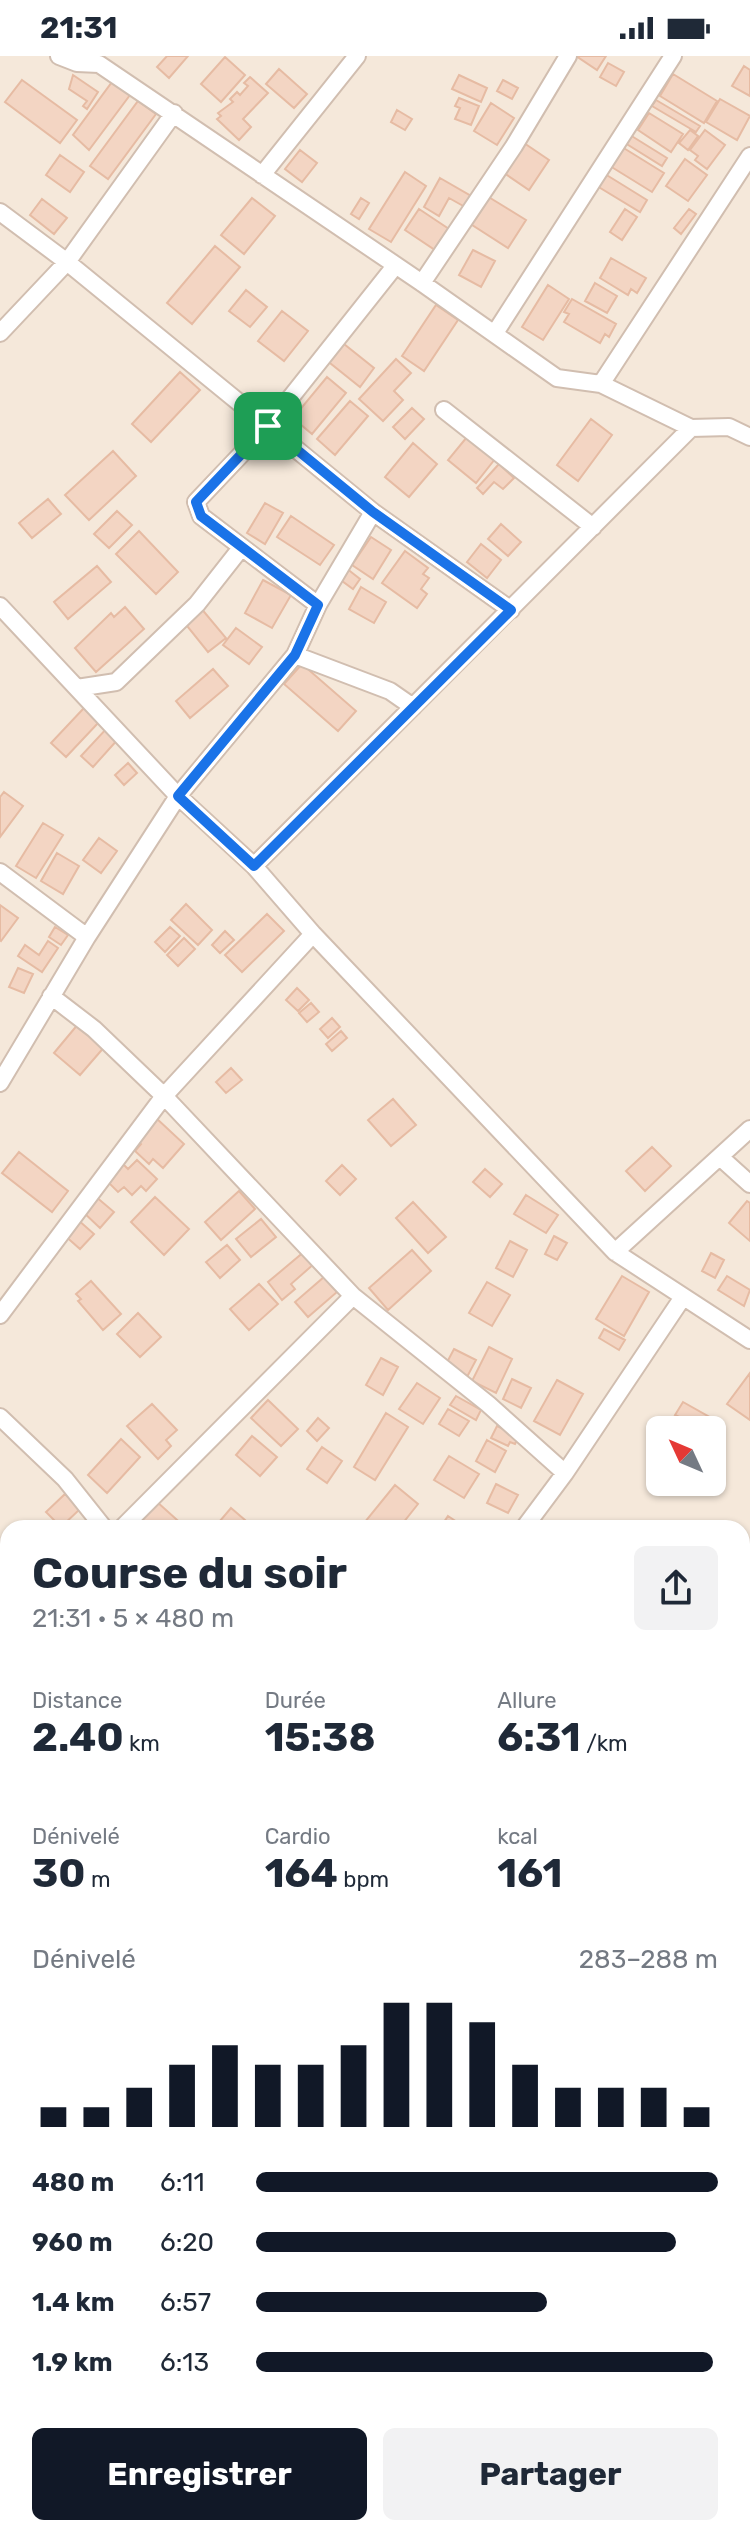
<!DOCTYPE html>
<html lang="fr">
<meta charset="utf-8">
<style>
body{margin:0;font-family:Rubik,sans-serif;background:#f2f2f3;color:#1f2937;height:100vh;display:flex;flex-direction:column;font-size:30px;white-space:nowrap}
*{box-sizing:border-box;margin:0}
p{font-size:26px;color:#747a83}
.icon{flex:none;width:44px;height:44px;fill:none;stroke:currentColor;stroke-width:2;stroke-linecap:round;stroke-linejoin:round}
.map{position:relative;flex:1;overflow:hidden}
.details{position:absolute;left:0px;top:1464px;width:750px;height:1016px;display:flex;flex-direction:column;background:#fff;border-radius:24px 24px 0 0;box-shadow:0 2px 6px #0004}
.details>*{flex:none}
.needle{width:52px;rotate:314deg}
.controls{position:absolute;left:646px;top:1360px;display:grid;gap:16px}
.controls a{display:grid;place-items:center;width:80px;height:80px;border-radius:12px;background:#fff;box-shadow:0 2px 6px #0004;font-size:40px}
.pin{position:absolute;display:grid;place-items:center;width:68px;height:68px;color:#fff;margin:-34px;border-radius:16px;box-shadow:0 4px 12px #0006}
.round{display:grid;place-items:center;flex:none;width:84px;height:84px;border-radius:12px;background:#f2f2f3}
.summary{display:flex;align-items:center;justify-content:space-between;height:136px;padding:0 32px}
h1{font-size:44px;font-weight:700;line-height:60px}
.stats{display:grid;grid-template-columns:repeat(3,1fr);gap:12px;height:136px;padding:8px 32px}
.stats div{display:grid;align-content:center}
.stats b{font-size:40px;font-weight:700}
.stats small{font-size:22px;font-weight:400}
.stats p{font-size:22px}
.chart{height:224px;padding:16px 32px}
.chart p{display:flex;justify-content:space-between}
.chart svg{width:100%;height:144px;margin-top:8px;stroke:#111827;stroke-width:6}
.action{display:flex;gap:16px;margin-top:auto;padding:16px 32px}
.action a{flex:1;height:92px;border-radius:12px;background:#111827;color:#fff;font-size:32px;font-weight:700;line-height:92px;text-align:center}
.action a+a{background:#f2f2f3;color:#1f2937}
ul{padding:0 32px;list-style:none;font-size:26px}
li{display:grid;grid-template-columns:128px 96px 1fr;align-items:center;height:60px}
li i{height:20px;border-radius:10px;background:#111827}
.status{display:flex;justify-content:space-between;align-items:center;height:56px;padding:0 40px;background:#fff;direction:ltr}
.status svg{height:22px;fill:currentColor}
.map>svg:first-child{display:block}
</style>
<div class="status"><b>21:31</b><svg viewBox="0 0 49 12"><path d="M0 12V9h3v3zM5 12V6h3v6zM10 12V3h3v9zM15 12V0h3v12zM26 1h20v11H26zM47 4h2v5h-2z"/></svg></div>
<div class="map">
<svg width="750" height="2480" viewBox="0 0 750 2480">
<rect width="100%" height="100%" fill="#fdf6ec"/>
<path fill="#f5e8da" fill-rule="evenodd" d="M0,0H750V2480H0ZM660,1374H712V1426H660ZM8,1472H742V2472H8Z"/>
<path fill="#f3d5c3" stroke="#e6bba3" stroke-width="2" d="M167,0H188L169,22L157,11Z
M576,0H606L597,14Z
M225,1L245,19L221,46L201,28Z
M608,7L624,16L616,30L600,21Z
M744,10L750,14V40L732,30Z
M279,13L307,38L294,52L266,28Z
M673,18L717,45L704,67L660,40Z
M73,19L98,36L87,53L83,50L87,45L69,33Z
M459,19L487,32L481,46L452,33Z
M250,21L268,37L243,63L251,71L239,84L217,63L221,60L218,57L233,46L230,43L237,36L240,39L248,30L244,27Z
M22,24L77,64L60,87L5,46Z
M503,24L518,32L512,43L497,35Z
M112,26L130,39L89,94L73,79Z
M459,42L479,50L471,69L455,63L460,52L455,50Z
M720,43L750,60L737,84L706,66Z
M656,44L700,70L696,76L652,50Z
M138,45L156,58L108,123L90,110Z
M491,47L514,62L497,89L474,75Z
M397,54L412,63L405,74L391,66Z
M649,57L683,78L671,96L638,74Z
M690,74L698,80L688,94L679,87Z
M705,74L725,89L707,113L695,104L698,100L690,94Z
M630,79L667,102L662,110L625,87Z
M524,87L549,104L529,134L504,117Z
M622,91L664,117L652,136L610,110Z
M300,94L317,107L302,126L285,113Z
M60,99L84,116L70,136L46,119Z
M685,103L707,119L688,145L666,130Z
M405,116L426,130L391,186L369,173Z
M605,118L647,144L640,156L597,130Z
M440,122L471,140L465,151L449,142L439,160L424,151Z
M487,140L526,164L508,192L469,167Z
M252,142L275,160L244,198L221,179Z
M361,142L369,147L359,163L351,158Z
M42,143L67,162L54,178L30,159Z
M419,153L452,175L438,196L405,174Z
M625,153L637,161L622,184L610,176Z
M689,153L696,158L681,178L674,172Z
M215,190L240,211L192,268L167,247Z
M473,194L495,205L481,231L459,219Z
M611,202L646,222L637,237L631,233L628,239L600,222Z
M595,227L617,240L607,257L585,245Z
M548,229L569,243L543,284L522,271Z
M246,234L267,251L250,271L229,255Z
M572,243L616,268L609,281L605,278L600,287L564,266L569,258L564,256Z
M436,249L458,264L424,315L402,300Z
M282,255L308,275L284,305L258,285Z
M339,284L374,312L360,331L325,303Z
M396,303L411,317L394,335L403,344L383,365L359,343Z
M180,316L200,334L151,386L132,368Z
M327,321L346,337L312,378L293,362Z
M350,345L368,360L335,399L317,383Z
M412,352L424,363L405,383L393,371Z
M591,363L612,379L578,425L557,409Z
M467,381L495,403L476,427L448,404Z
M413,387L437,408L409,441L385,421Z
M113,395L136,420L89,464L65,439Z
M499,408L514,422L503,433L494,426L483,438L477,432Z
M48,443L61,458L32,482L19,467Z
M265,447L283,457L265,488L247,477Z
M117,455L132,469L109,492L94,478Z
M291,460L334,489L320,509L277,481Z
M501,468L521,486L508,500L488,483Z
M139,475L178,516L156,538L116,498Z
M371,481L391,494L373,523L352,509Z
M481,488L501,504L487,522L467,506Z
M405,495L428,512L423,518L429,522L421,533L427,538L417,552L382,527Z
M97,510L111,526L68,563L54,546Z
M346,512L360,523L353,533L338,522Z
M263,524L291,539L272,572L245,557Z
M361,531L386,546L374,567L349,553Z
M125,551L144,573L96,616L75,592L111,557L114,561Z
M200,551L226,582L208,596L183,565Z
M236,572L262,591L249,608L223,589Z
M302,608L356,655L338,675L284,628Z
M213,613L228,630L190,662L176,645Z
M84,652L99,666L66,701L51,687Z
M107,672L119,682L93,711L81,700Z
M128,707L137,717L124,729L115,719Z
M4,736L23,750L0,781V741Z
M43,767L63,779L36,822L16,810Z
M99,782L117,795L101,817L83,804Z
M57,797L79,810L63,838L41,825Z
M186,848L212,874L198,889L171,864Z
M0,849L18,862L1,885L0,884Z
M267,858L284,875L242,916L225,899Z
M55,871L68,879L61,889L49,881Z
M170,871L180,880L165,896L155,886Z
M225,875L234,884L220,897L212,889Z
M184,882L195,893L178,910L167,899Z
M48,885L58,892L42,916L18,900L25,889L39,899Z
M18,912L33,918L24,937L9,931Z
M297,932L309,944L298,955L286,944Z
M311,947L319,956L307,966L299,957Z
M332,962L340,971L328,982L320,973Z
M79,967L106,989L80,1019L54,997Z
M341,975L347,982L332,995L326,988Z
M231,1012L242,1024L226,1037L216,1026Z
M393,1043L416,1069L391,1090L368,1064Z
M155,1061L184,1088L163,1112L153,1103L149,1108L135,1095L141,1088L135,1083Z
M652,1091L671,1110L645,1135L626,1115Z
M19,1096L68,1135L52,1156L2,1117Z
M137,1104L157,1123L146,1135L141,1130L132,1139L124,1131L118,1136L107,1125L123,1108L128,1113Z
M342,1109L356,1123L340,1139L326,1125Z
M485,1113L502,1128L490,1141L473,1126Z
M239,1135L255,1153L221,1184L205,1166Z
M526,1139L558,1159L546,1177L514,1158Z
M95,1140L114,1156L100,1172L82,1155Z
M155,1141L189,1173L164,1199L131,1166Z
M747,1145L750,1147V1185L729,1167Z
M413,1146L446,1181L428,1197L396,1162Z
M77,1163L94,1178L80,1193L63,1178Z
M261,1163L276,1181L251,1201L236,1183Z
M554,1180L567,1187L557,1204L545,1198Z
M510,1185L527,1194L513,1221L496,1212Z
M227,1189L240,1204L220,1222L206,1206Z
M412,1194L431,1215L388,1254L369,1232Z
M305,1195L315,1207L291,1228L295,1233L282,1244L268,1226Z
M711,1197L724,1204L715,1222L702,1215Z
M622,1220L649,1236L624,1280L596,1263Z
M727,1220L750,1234L744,1250L718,1234Z
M324,1221L337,1236L308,1261L295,1246Z
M91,1225L121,1258L103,1274L78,1245L81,1243L76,1238Z
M487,1226L510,1239L492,1270L469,1257Z
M259,1228L278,1248L249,1274L230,1253Z
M138,1257L161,1281L140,1301L117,1278Z
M604,1273L625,1284L619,1294L599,1282Z
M489,1291L512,1303L496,1337L472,1325Z
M454,1293L476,1304L467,1321L445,1310Z
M381,1302L398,1311L383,1339L366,1329Z
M750,1317V1364L727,1348Z
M512,1323L531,1332L521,1352L503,1343Z
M557,1324L583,1338L560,1379L534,1365Z
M417,1327L440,1342L423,1368L399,1353Z
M456,1340L481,1354L476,1364L450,1349Z
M268,1344L298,1373L281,1390L251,1362Z
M683,1346L713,1363L707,1374L675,1359Z
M152,1348L177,1374L166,1384L171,1390L158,1403L127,1370Z
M448,1353L469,1365L459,1380L439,1368Z
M386,1357L408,1371L375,1424L354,1411Z
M318,1362L329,1372L317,1385L307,1375Z
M497,1370L519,1380L515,1388L510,1386L508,1390L491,1382Z
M252,1380L277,1401L260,1420L236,1399Z
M121,1383L140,1401L107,1437L88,1419Z
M487,1384L506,1395L495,1416L476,1405Z
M322,1391L342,1405L327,1427L307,1413Z
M449,1400L479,1418L464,1442L434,1424Z
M496,1428L518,1439L508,1457L487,1447Z
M395,1429L418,1448L399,1472H370L364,1467Z
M65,1438L80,1453L61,1471L46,1456Z
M156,1445L186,1472H142L136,1467Z
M231,1452L252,1470L251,1472H214Z
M448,1460L466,1472H440Z
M742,1498L750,1505V1525L742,1534Z
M742,1716L750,1723V1755L742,1748Z
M0,1838L8,1846V1861L0,1868Z
M742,2072L750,2080V2095L742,2103Z
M0,2079L8,2088V2103L2,2109Z
M0,2137L8,2145V2160L0,2168Z
M200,2472H242L233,2480H207Z
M420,2472H446L455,2480H413Z
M516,2472H550L554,2475L549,2480H525Z"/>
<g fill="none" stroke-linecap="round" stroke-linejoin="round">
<g stroke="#d1beb0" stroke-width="20">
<path id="street" d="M59,0L77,7L99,8L422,227L557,322L601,328L691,372L729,371L750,381
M262,119L357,0
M0,156L67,206L373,456L511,554
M422,227L514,90L568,0
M0,277L67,206L174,57
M495,277L673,0
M601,328L750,100
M444,354L593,471
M318,549L201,460L196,446L268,370L395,210
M0,550L178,740L254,810L313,878L615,1196L750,1284
M295,599L390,635L413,651
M77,632L116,626L197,548L241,492
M254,810L691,372
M0,816L87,881
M51,940L94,973L164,1040L353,1240L488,1348L565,1417
M0,1027L87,881L178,740L295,599L318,549L373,456
M720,1101L750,1128
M615,1196L750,1073
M0,1259L164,1040L313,878
M0,1361L65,1423L104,1472
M122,1472L353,1240
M524,1472L565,1417L683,1241
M742,1607L750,1597
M742,1652L750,1660
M0,1745L8,1753
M0,1788L8,1780
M742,1941L750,1949
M0,2011L8,2003
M742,2128L750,2121
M742,2256L750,2262
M0,2359L8,2353
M742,2439L750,2431
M0,2464L10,2480
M318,2472L325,2480
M586,2472L595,2480
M142,2480L153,2472
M402,2480L409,2472
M702,2480L710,2472"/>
</g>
<use href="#street" stroke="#fff" stroke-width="16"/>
</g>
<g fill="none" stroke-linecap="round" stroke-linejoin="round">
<g stroke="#fff" stroke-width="16">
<path id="route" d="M268,370L373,456L511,554L254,810L178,740L295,599L318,549L201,460L196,446Z"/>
</g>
<use href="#route" stroke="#1a73e8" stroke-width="10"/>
</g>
</svg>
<div class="controls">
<a><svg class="needle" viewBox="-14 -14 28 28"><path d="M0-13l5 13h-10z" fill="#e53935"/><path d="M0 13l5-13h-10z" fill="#747a83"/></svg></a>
</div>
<div class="pin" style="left:268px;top:370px;background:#1e9e55"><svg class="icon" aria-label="arrive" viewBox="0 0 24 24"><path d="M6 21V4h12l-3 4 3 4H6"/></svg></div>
<section class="details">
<div class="summary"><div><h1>Course du soir</h1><p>21:31 · 5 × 480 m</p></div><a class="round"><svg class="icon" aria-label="share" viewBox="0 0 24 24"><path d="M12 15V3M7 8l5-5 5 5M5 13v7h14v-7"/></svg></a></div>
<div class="stats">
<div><p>Distance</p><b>2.40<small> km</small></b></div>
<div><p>Durée</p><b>15:38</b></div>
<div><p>Allure</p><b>6:31<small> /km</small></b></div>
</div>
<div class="stats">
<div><p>Dénivelé</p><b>30<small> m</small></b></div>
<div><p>Cardio</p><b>164<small> bpm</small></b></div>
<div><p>kcal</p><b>161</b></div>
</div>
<div class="chart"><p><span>Dénivelé</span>283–288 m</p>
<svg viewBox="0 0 160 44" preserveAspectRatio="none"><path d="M5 44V38M15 44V38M25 44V32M35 44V25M45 44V19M55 44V25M65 44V25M75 44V19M85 44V6M95 44V6M105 44V12M115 44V25M125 44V32M135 44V32M145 44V32M155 44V38"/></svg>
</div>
<ul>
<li><b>480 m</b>6:11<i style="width:100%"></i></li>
<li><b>960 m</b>6:20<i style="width:91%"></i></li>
<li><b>1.4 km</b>6:57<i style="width:63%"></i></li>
<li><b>1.9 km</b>6:13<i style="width:99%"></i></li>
</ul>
<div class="action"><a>Enregistrer</a><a>Partager</a></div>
</section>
</div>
